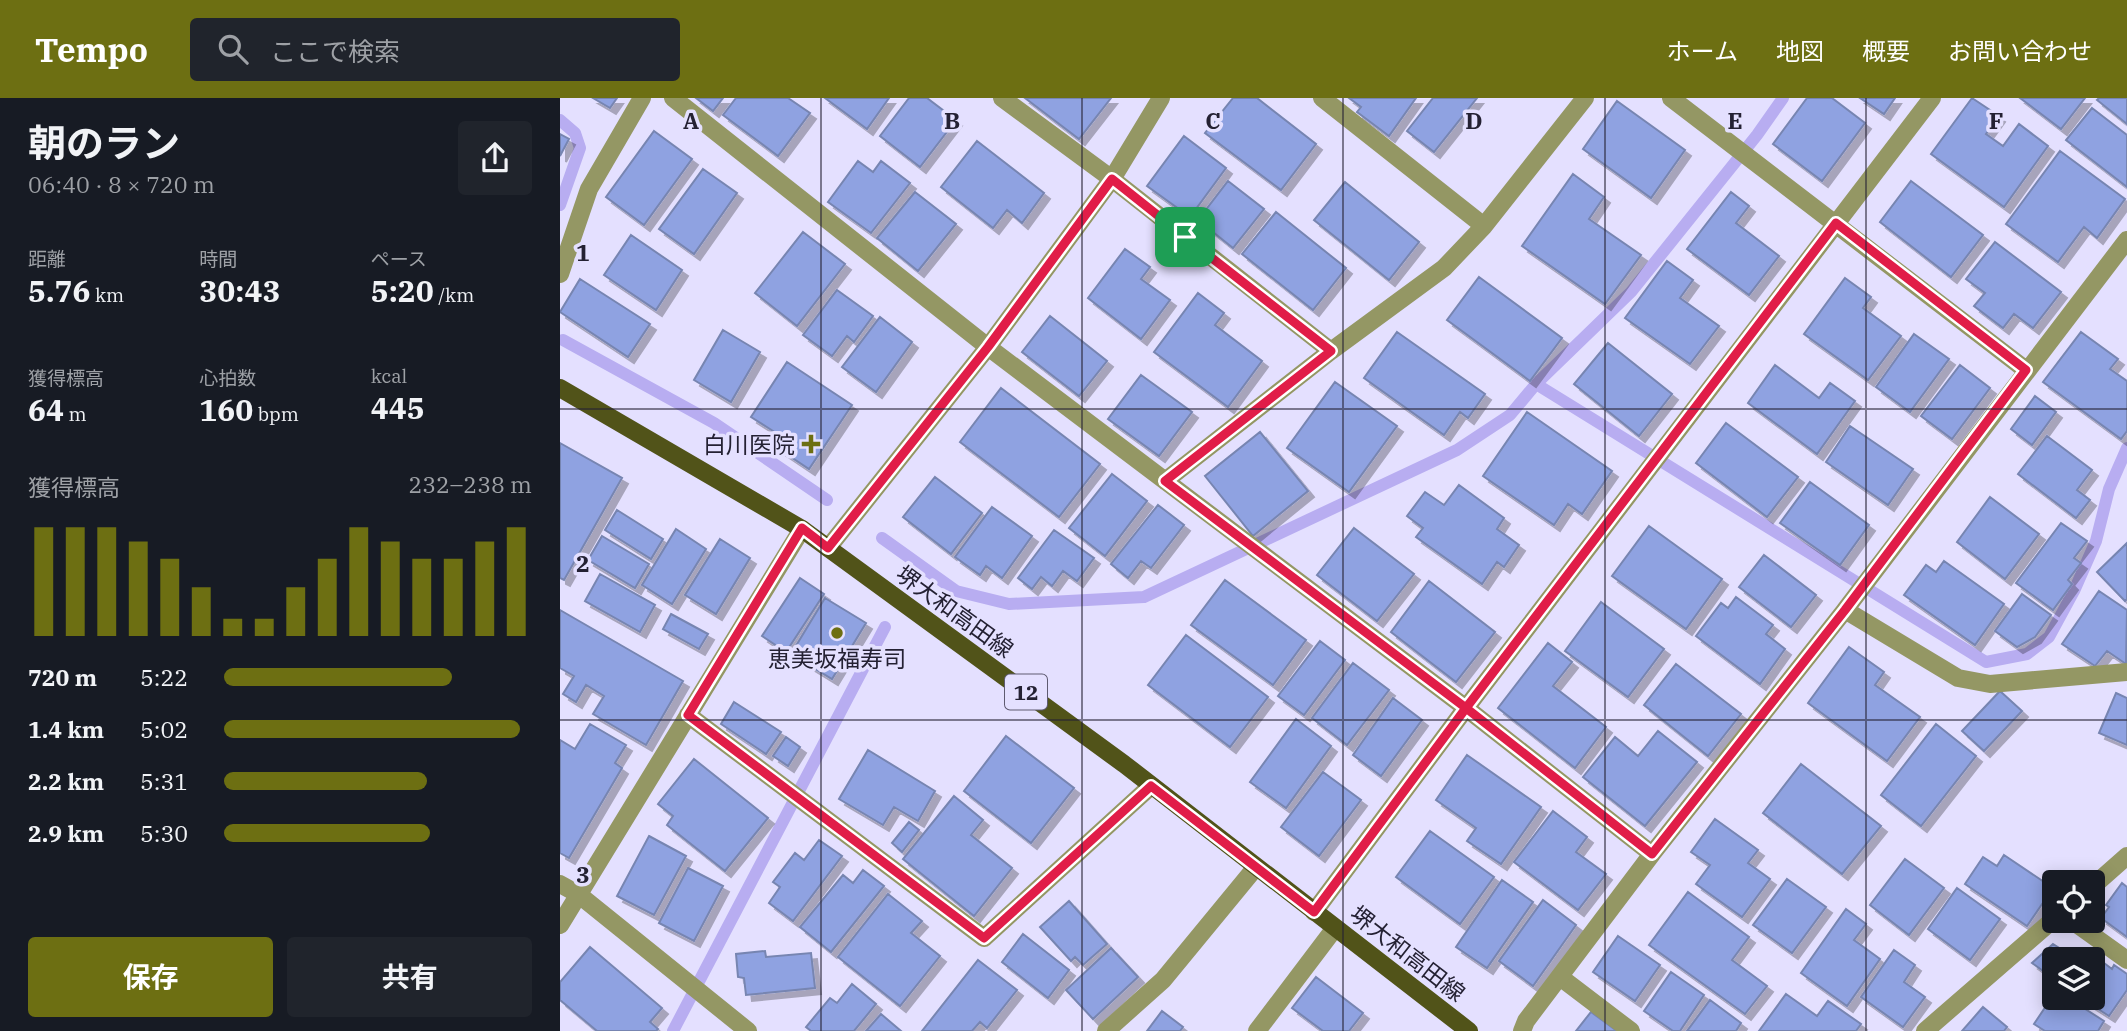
<!DOCTYPE html>
<html lang="ja">
<meta charset="utf-8">
<style>
body{margin:0;font-family:"IBM Plex Serif","Noto Sans JP",serif;background:#20242c;color:#f1f3f6;height:100vh;display:flex;flex-direction:column;font-size:26px;white-space:nowrap}
*{box-sizing:border-box;margin:0}
p{font-size:23px;color:#9ea1a6}
.icon{flex:none;width:38px;height:38px;fill:none;stroke:currentColor;stroke-width:2;stroke-linecap:round;stroke-linejoin:round}
.map{position:relative;flex:1;overflow:hidden}
.sheet{display:flex;flex-direction:column;background:#171b24;width:560px}
.sheet>*{flex:none}
.buttons{position:absolute;left:1482px;top:772px;display:grid;gap:14px}
.buttons a{display:grid;place-items:center;width:63px;height:63px;border-radius:7px;background:#171b24;box-shadow:0 4px 18px #0003;font-size:35px}
.pin{position:absolute;display:grid;place-items:center;width:60px;height:60px;color:#fff;margin:-30px;border-radius:14px;box-shadow:0 4px 10px #0006}
.round{display:grid;place-items:center;flex:none;width:74px;height:74px;border-radius:7px;background:#20242c}
.headline{display:flex;align-items:center;justify-content:space-between;height:119px;padding:0 28px}
h1{font-size:38px;font-weight:700;line-height:52px}
.stats{display:grid;grid-template-columns:repeat(3,1fr);gap:10px;height:119px;padding:7px 28px}
.stats div{display:grid;align-content:center}
.stats b{font-size:30px;font-weight:700}
.stats small{font-size:19px;font-weight:400}
.stats p{font-size:19px}
.chart{height:196px;padding:14px 28px}
.chart p{display:flex;justify-content:space-between}
.chart svg{width:100%;height:126px;margin-top:7px;stroke:#6d6f12;stroke-width:6}
.button{display:flex;gap:14px;margin-top:auto;padding:14px 28px}
.button a{flex:1;height:80px;border-radius:7px;background:#6d6f12;color:#fff;font-size:28px;font-weight:700;line-height:80px;text-align:center}
.button a+a{background:#20242c;color:#f1f3f6}
ul{padding:0 28px;list-style:none;font-size:23px}
li{display:grid;grid-template-columns:112px 84px 1fr;align-items:center;height:52px}
li i{height:18px;border-radius:9px;background:#6d6f12}
header{display:flex;align-items:center;gap:42px;box-sizing:border-box;height:98px;padding:0 35px;background:#6d6f12;color:#fff}
header strong{font-size:33px}
nav{display:flex;gap:38px;margin-inline-start:auto;font-size:24px}
.search{width:490px;height:63px;background:#20242c;display:flex;align-items:center;gap:18px;box-sizing:border-box;padding:0 24px;border-radius:7px;color:#9ea1a6;font-size:26px}
main{display:flex;flex:1;min-height:0}
.map>svg:first-child{display:block}
</style>
<header>
<strong>Tempo</strong>
<div class="search"><svg class="icon" aria-label="search" viewBox="0 0 24 24"><circle cx="10" cy="10" r="6"/><path d="M15 15l6 6"/></svg>ここで検索</div>
<nav><a>ホーム</a><a>地図</a><a>概要</a><a>お問い合わせ</a></nav>
</header>
<main>
<section class="sheet">
<div class="headline"><div><h1>朝のラン</h1><p>06:40 · 8 × 720 m</p></div><a class="round"><svg class="icon" aria-label="share" viewBox="0 0 24 24"><path d="M12 15V3M7 8l5-5 5 5M5 13v7h14v-7"/></svg></a></div>
<div class="stats">
<div><p>距離</p><b>5.76<small> km</small></b></div>
<div><p>時間</p><b>30:43</b></div>
<div><p>ペース</p><b>5:20<small> /km</small></b></div>
</div>
<div class="stats">
<div><p>獲得標高</p><b>64<small> m</small></b></div>
<div><p>心拍数</p><b>160<small> bpm</small></b></div>
<div><p>kcal</p><b>445</b></div>
</div>
<div class="chart"><p><span>獲得標高</span>232–238 m</p>
<svg viewBox="0 0 160 44" preserveAspectRatio="none"><path d="M5 44V6M15 44V6M25 44V6M35 44V11M45 44V17M55 44V27M65 44V38M75 44V38M85 44V27M95 44V17M105 44V6M115 44V11M125 44V17M135 44V17M145 44V11M155 44V6"/></svg>
</div>
<ul>
<li><b>720 m</b>5:22<i style="width:74%"></i></li>
<li><b>1.4 km</b>5:02<i style="width:96%"></i></li>
<li><b>2.2 km</b>5:31<i style="width:66%"></i></li>
<li><b>2.9 km</b>5:30<i style="width:67%"></i></li>
</ul>
<div class="button"><a>保存</a><a>共有</a></div>
</section>
<div class="map">
<svg width="1567" height="933" viewBox="0 0 1567 933">
<defs>
<filter id="shadow"><feDropShadow dx="6" dy="6" stdDeviation="0" flood-color="#0004"/></filter>
</defs>
<rect width="100%" height="100%" fill="#e4e0ff"/>
<g fill="none" stroke-linecap="round" stroke-linejoin="round">
<path stroke="#b8adf1" stroke-width="12" d="M0,22L15,35L20,50L0,107
M3,242L154,325L267,402
M976,286L1426,564L1467,556L1489,539L1514,493L1536,443L1549,391L1567,350
M322,440L396,493L449,506L584,499L897,352L950,317L976,286L1071,194L1197,37L1223,0
M113,933L325,529"/>
</g>
<path fill="#8fa2e1" stroke="#7785b1" stroke-width="2" filter="url(#shadow)" d="M33,0H57L50,10Z
M136,0H163L153,13Z
M176,0H228L250,15L218,58L163,17Z
M265,0H329L307,31Z
M349,0H367L396,22L360,69L320,38Z
M465,0H551L519,41Z
M673,0H697L756,46L721,92L645,35Z
M789,0H856L829,38L797,14L801,9Z
M873,0H917L874,54L847,33Z
M1247,0H1272L1305,25L1262,83L1213,46Z
M1300,0H1335L1324,16Z
M1412,0L1439,18L1426,36L1443,48L1459,26L1488,48L1444,109L1371,56Z
M1460,0H1525L1501,31Z
M1539,0H1567V26L1537,2Z
M1057,3L1125,52L1091,100L1023,51Z
M1532,10L1567,37V89L1506,42Z
M94,33L132,61L84,127L46,99Z
M0,36L9,41L0,58Z
M624,38L666,70L630,119L587,88Z
M417,43L484,95L462,125L447,112L433,130L381,89Z
M1500,53L1565,101L1537,140L1524,129L1498,164L1446,126Z
M298,63L313,74L321,63L350,85L311,135L268,104Z
M143,71L177,95L134,156L99,131Z
M1013,76L1044,99L1029,121L1081,157L1045,206L962,148Z
M668,83L704,111L673,150L638,122Z
M1351,83L1423,137L1391,179L1320,124Z
M785,84L859,144L829,182L754,122Z
M355,94L396,126L358,173L317,140Z
M1171,94L1189,108L1176,125L1219,158L1189,197L1127,151Z
M716,114L786,170L753,212L682,156Z
M243,134L285,166L237,228L195,195Z
M71,137L122,172L96,212L44,177Z
M1435,144L1501,194L1473,230L1454,216L1443,230L1414,208L1425,195L1406,181Z
M565,151L590,169L581,181L610,202L581,241L528,200Z
M1107,163L1133,182L1120,200L1159,228L1130,266L1065,220Z
M919,179L1002,240L970,283L887,222Z
M1285,180L1311,199L1303,210L1341,238L1308,282L1244,236Z
M20,181L90,226L68,259L0,214Z
M277,192L313,218L294,244L287,238L272,258L243,237Z
M638,195L664,215L655,227L702,263L668,309L594,254Z
M490,218L547,263L519,298L462,254Z
M320,219L352,244L316,294L282,269Z
M163,232L200,254L171,304L134,282Z
M837,234L925,296L908,320L900,314L884,337L804,280Z
M1521,234L1558,261L1550,271L1567,283V333L1561,341L1483,284Z
M1354,236L1389,261L1350,314L1316,289Z
M1048,245L1112,296L1079,338L1014,286Z
M227,264L292,307L249,371L207,343L213,333L191,319Z
M1215,267L1259,300L1270,285L1295,303L1257,356L1188,305Z
M1400,267L1430,290L1392,341L1361,318Z
M581,277L632,314L599,358L548,321Z
M775,284L837,328L789,394L727,350Z
M441,290L540,366L499,419L400,344Z
M1475,298L1496,314L1472,347L1451,331Z
M967,314L1052,373L1022,416L1008,406L994,427L923,378Z
M1166,325L1238,379L1207,419L1136,365Z
M1290,328L1353,371L1328,407L1266,364Z
M700,334L748,393L693,438L645,378Z
M1487,338L1532,372L1517,392L1530,402L1516,420L1458,376Z
M0,345L62,380L4,482L0,480Z
M552,376L587,403L545,458L509,430Z
M375,379L422,415L391,456L343,419Z
M1250,384L1309,427L1280,467L1220,425Z
M899,387L944,420L937,431L959,447L944,469L937,464L922,486L856,439L863,430L847,418L865,394L884,407Z
M1430,399L1479,436L1445,481L1397,444Z
M598,407L624,427L591,470L581,463L568,480L551,466Z
M432,409L472,438L442,480L426,468L420,477L395,459Z
M57,412L103,441L91,461L45,432Z
M1501,425L1527,443L1514,460L1521,465L1508,482L1512,486L1493,512L1456,485Z
M1089,428L1162,481L1126,531L1052,478Z
M794,430L854,476L817,523L757,477Z
M116,431L146,451L112,506L82,487Z
M494,432L534,460L517,483L503,473L492,488L481,479L472,491L458,480Z
M42,438L89,466L75,490L28,462Z
M160,441L190,460L156,516L125,497Z
M1567,445V501L1565,503L1537,474Z
M1204,457L1256,497L1231,529L1179,489Z
M1384,463L1444,506L1415,547L1344,497L1366,467L1376,474Z
M40,476L95,507L80,534L25,503Z
M240,480L264,496L226,554L202,538Z
M665,482L746,542L713,587L631,527Z
M869,483L935,534L896,584L831,534Z
M1539,493L1567,512L1566,566L1547,553L1535,568L1502,546Z
M1462,496L1491,517L1475,539L1457,549L1435,533Z
M1176,499L1213,527L1206,536L1225,551L1200,586L1136,538L1161,505L1168,510Z
M265,500L306,525L272,581L231,556Z
M1041,504L1104,551L1068,599L1005,553Z
M0,512L123,583L86,647L33,616L44,598L26,587L16,604L3,596L14,578L0,570Z
M111,516L148,536L139,551L103,531Z
M626,537L708,599L670,649L588,587Z
M760,543L785,562L744,617L718,598Z
M988,545L1012,564L993,588L1046,629L1015,670L938,610Z
M1289,549L1324,574L1315,587L1360,619L1327,663L1248,605Z
M793,565L829,592L787,647L752,620Z
M1116,566L1181,616L1148,658L1084,607Z
M1440,593L1462,613L1424,653L1402,633Z
M1556,595L1567,600V647L1539,635Z
M833,600L862,622L821,678L793,657Z
M174,604L221,634L206,656L161,626Z
M736,621L771,648L726,710L690,684Z
M30,626L66,647L55,665L62,670L9,760L0,755V642L15,651Z
M1376,626L1416,658L1361,728L1321,697Z
M1098,633L1137,664L1085,728L1023,679L1055,639L1078,658Z
M446,638L514,690L471,745L404,693Z
M226,639L240,649L228,668L213,658Z
M308,652L375,693L358,723L334,709L323,727L279,701Z
M907,657L981,709L941,766L907,743L916,730L876,702Z
M134,661L208,720L165,773L107,727L113,718L98,706Z
M1241,666L1321,728L1282,776L1203,715Z
M763,674L801,702L759,758L721,729Z
M394,698L423,722L411,737L452,770L414,818L343,761Z
M993,713L1027,739L1016,754L1046,776L1018,812L954,764Z
M1155,721L1198,752L1188,765L1210,781L1182,819L1136,786L1150,767L1131,754Z
M349,724L359,732L342,754L332,745Z
M870,733L934,779L900,826L836,779Z
M89,738L126,758L94,817L57,798Z
M259,742L282,758L233,823L209,805L220,789L213,784L235,755L244,762Z
M1444,757L1493,790L1467,828L1405,786L1423,759L1437,768Z
M1345,761L1384,790L1349,837L1310,807Z
M128,770L163,788L134,843L99,825Z
M303,772L324,788L271,854L240,829L283,777L293,785Z
M1227,781L1266,809L1232,855L1193,827Z
M942,782L973,804L927,870L896,849Z
M1562,785L1567,789V839L1541,820L1549,809L1546,807Z
M1397,790L1440,821L1410,862L1368,831Z
M1128,794L1189,839L1172,862L1207,888L1185,916L1089,847Z
M328,796L362,823L351,835L380,858L340,908L278,859Z
M983,802L1016,827L973,888L939,863Z
M509,803L547,846L523,867L515,859L511,863L480,829Z
M1286,811L1306,826L1294,842L1320,861L1287,908L1241,875Z
M463,836L509,872L488,900L442,864Z
M1058,838L1100,867L1075,903L1033,874Z
M1493,846L1501,851L1486,875L1472,865Z
M30,849L102,910L90,924L98,931L96,933H37L0,902V884Z
M551,850L578,879L533,921L506,892Z
M1334,852L1355,867L1344,884L1365,899L1343,929L1301,899Z
M1504,852L1518,861H1498Z
M205,853L206,859L251,855L255,890L186,897L184,880L178,879L176,856Z
M418,862L457,892L427,930L420,924L412,933H362Z
M1540,862L1552,871L1554,867L1567,876V892L1549,918L1521,900H1533V880L1536,875L1533,873Z
M1111,874L1144,897L1120,933H1113L1084,913Z
M756,879L803,915L789,933H763L732,910Z
M292,886L316,906L294,933H251L246,929L270,900L277,905Z
M1226,896L1257,918L1268,903L1301,926L1296,933H1199Z
M1494,896V900H1508L1544,923L1538,933H1485L1474,926Z
M1150,902L1181,925L1176,933H1127Z
M1423,909L1447,929L1444,933H1402Z
M602,913L623,929L620,933H587Z
M1031,914L1057,933H1016Z
M321,916L341,933H306Z"/>
<g fill="none" stroke-linecap="round" stroke-linejoin="round">
<path stroke="#949764" stroke-width="18" d="M1511,822L1567,862
M1000,879L1071,933"/>
<path stroke="#949764" stroke-width="18" d="M113,0L428,249L906,610L1092,756
M442,0L552,81L771,253
M762,0L924,128
M1111,0L1466,272
M1567,142L1285,512L1398,580L1430,586L1567,574
M0,176L29,91L82,0
M605,383L771,253L884,170L924,128L1025,0
M268,450L428,249L552,81L601,0
M128,617L424,840L591,688
M0,786L18,796L188,933
M1533,788L1567,758
M754,814L906,610L1372,0
M0,827L242,431
M546,933L603,882L696,769
M697,933L775,830
M962,933L966,923L1092,756L1285,512
M1365,933L1494,821"/>
<path stroke="#515319" stroke-width="18" d="M0,290L242,431L564,666L909,933"/>
</g>
<g fill="none" stroke-linecap="round" stroke-linejoin="round">
<g stroke="#fff" stroke-width="14">
<path id="route" d="M625,139L552,81L428,249L268,450L242,430L128,617L424,840L591,688L754,814L906,610L1092,756L1285,512L1466,272L1276,125L906,610L605,383L771,253L625,139"/>
</g>
<use href="#route" stroke="#e11d48" stroke-width="9"/>
</g>
<path fill="none" stroke="#242133" stroke-width="2" stroke-opacity="0.55" d="M261,0V933M522,0V933M783,0V933M1045,0V933M1306,0V933M0,311H1567M0,622H1567"/>
<g fill="#6d6f12" stroke="#e4e0ff" stroke-width="2.5">
<path d="M247.5 335.5h7v7h7v7h-7v7h-7v-7h-7v-7h7z"/>
<circle cx="277" cy="535" r="7"/>
</g>
<g text-anchor="middle" dominant-baseline="central" stroke-width="7" stroke-linejoin="round" paint-order="stroke">
<rect fill="#e4e0ff" stroke="#5e5a70" stroke-width="2" x="445" y="576.5" width="42" height="35" rx="5"/>
<g font-size="21" font-weight="bold" fill="#242133">
<text x="466" y="594">12</text>
</g>
<g font-size="23" fill="#242133" stroke="#e4e0ff" text-anchor="end">
<text x="235" y="346">白川医院</text>
<text x="277" y="560" text-anchor="middle">恵美坂福寿司</text>
</g>
<g font-size="23" fill="#242133" stroke="#e4e0ff">
<text transform="translate(395 513) rotate(36)">堺大和高田線</text>
<text transform="translate(848 855) rotate(38)">堺大和高田線</text>
</g>
</g>
<g font-size="23" text-anchor="middle" font-weight="bold" fill="#242133" stroke="#e4e0ff" stroke-width="7" stroke-linejoin="round" paint-order="stroke">
<text x="131" y="31">A</text>
<text x="392" y="31">B</text>
<text x="653" y="31">C</text>
<text x="914" y="31">D</text>
<text x="1175" y="31">E</text>
<text x="1436" y="31">F</text>
<text x="23" y="163">1</text>
<text x="23" y="474">2</text>
<text x="23" y="785">3</text>
</g>
</svg>
<div class="buttons">
<a><svg class="icon" aria-label="locate" viewBox="0 0 24 24"><circle cx="12" cy="12" r="6"/><path d="M12 2v4M12 18v4M2 12h4M18 12h4"/></svg></a>
<a><svg class="icon" aria-label="layers" viewBox="0 0 24 24"><path d="M12 4l9 5-9 5-9-5zM3 14l9 5 9-5"/></svg></a>
</div>
<div class="pin" style="left:625px;top:139px;background:#1e9e55"><svg class="icon" aria-label="arrive" viewBox="0 0 24 24"><path d="M6 21V4h12l-3 4 3 4H6"/></svg></div>
</div>
</main>
